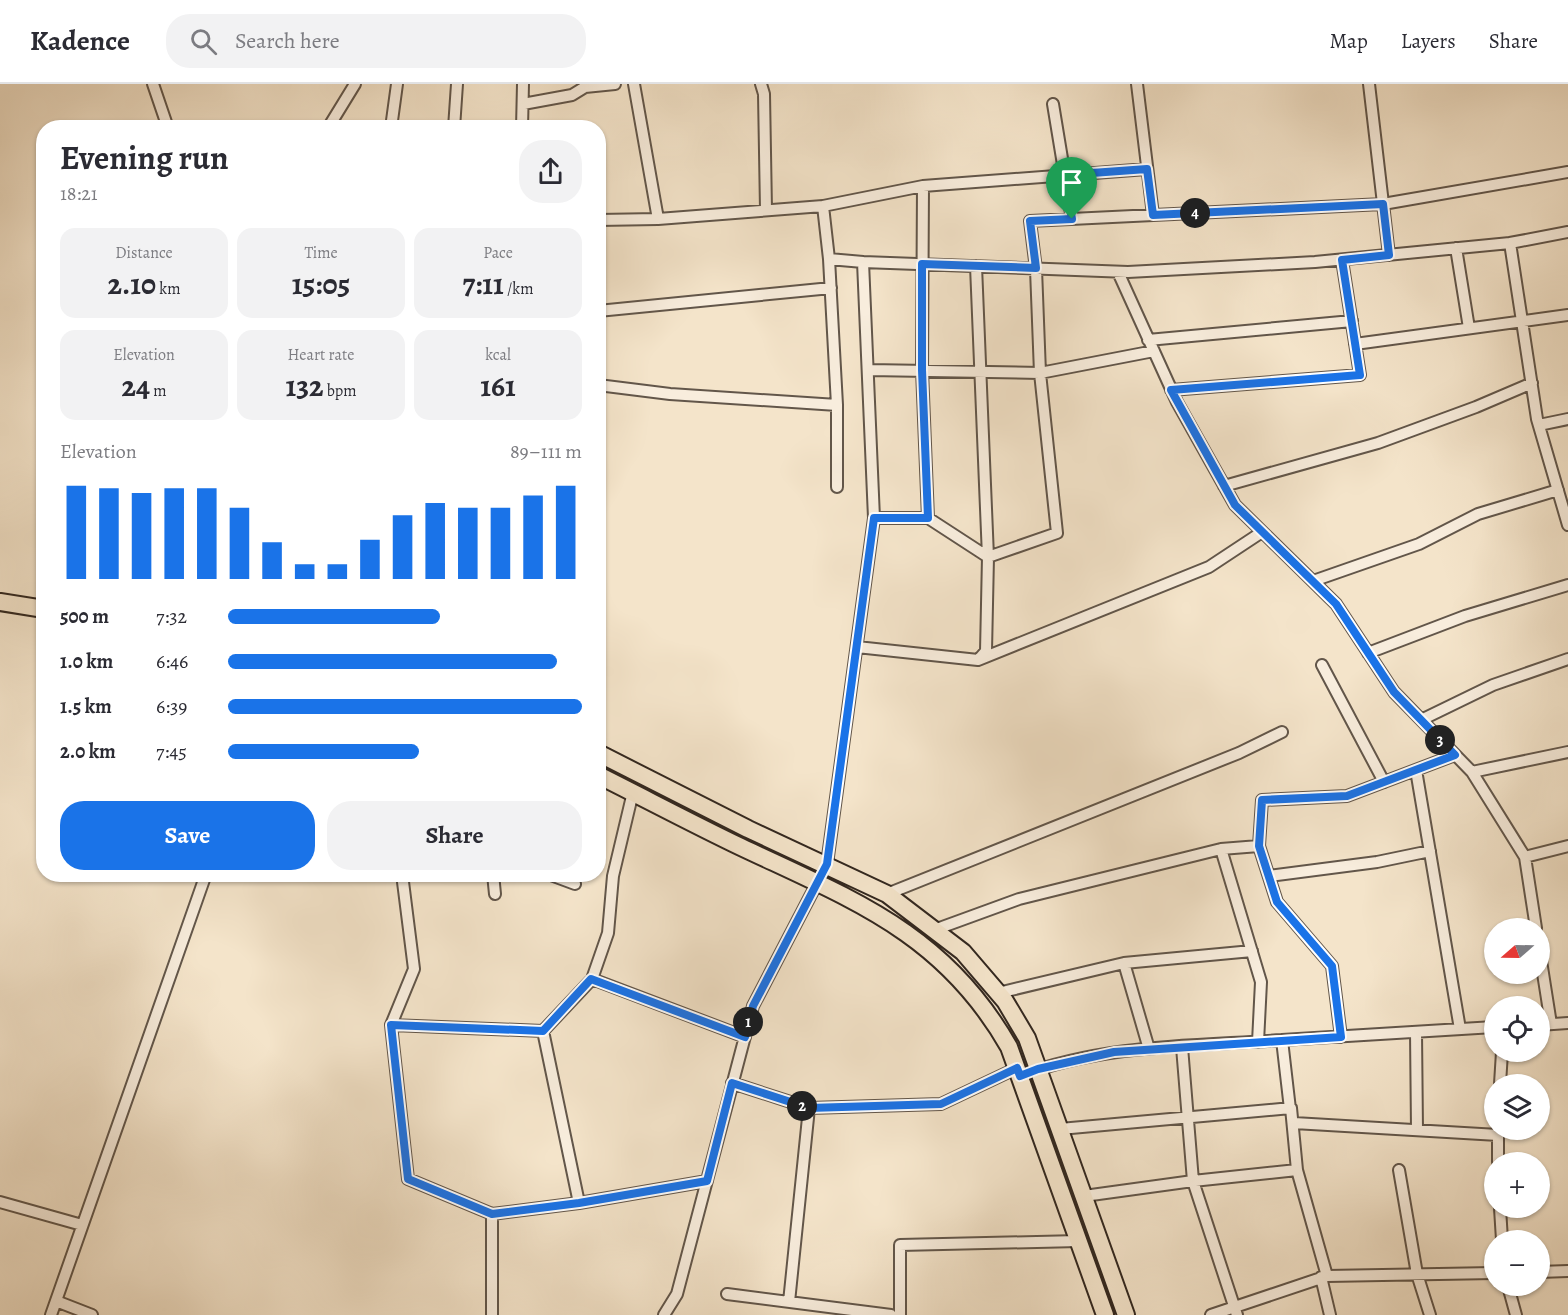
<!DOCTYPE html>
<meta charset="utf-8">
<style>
body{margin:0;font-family:Alegreya,serif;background:#f2f2f3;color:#2b2b33;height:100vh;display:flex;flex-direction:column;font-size:22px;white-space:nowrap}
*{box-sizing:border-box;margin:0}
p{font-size:20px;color:#7c7c81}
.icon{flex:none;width:33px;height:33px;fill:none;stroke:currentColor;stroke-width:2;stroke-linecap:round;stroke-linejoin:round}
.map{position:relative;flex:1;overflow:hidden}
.panel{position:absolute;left:36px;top:36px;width:570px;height:762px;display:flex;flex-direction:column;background:#fff;border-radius:24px;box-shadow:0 2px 4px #0004}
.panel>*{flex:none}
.needle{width:39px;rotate:250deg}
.buttons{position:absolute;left:1484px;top:834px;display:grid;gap:12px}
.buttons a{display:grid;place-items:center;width:66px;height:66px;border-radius:50%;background:#fff;box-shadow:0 2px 4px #0004;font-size:30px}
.pin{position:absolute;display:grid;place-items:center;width:51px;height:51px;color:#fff;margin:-62px -26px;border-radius:50% 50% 50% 0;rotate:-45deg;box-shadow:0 0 6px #0007}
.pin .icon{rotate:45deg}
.km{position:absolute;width:30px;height:30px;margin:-15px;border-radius:50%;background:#222;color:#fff;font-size:16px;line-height:30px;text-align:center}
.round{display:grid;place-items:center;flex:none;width:63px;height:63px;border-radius:24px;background:#f2f2f3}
.head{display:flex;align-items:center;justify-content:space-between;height:102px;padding:0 24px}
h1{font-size:33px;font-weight:600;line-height:45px}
.metrics{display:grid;grid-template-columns:repeat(3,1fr);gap:9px;height:102px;padding:6px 24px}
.metrics div{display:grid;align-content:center;border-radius:15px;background:#f2f2f3;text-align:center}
.metrics b{font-size:30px;font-weight:600}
.metrics small{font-size:16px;font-weight:400}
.metrics p{font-size:16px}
.chart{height:168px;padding:12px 24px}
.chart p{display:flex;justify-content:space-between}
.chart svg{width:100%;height:108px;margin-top:6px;stroke:#1a73e8;stroke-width:6}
.action{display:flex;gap:12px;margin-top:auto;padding:12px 24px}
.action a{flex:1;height:69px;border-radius:24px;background:#1a73e8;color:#fff;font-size:24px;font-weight:600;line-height:69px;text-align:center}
.action a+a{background:#f2f2f3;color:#2b2b33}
ul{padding:0 24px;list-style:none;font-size:20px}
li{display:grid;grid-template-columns:96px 72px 1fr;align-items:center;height:45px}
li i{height:15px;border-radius:8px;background:#1a73e8}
header{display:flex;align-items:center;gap:36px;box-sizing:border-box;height:84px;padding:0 30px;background:#fff;border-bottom:2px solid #e1e1e2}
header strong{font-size:28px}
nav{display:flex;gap:33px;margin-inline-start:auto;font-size:21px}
.search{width:420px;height:54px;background:#f2f2f3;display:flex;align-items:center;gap:15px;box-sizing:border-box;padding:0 21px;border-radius:24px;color:#7c7c81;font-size:22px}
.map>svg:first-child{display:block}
</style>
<header>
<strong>Kadence</strong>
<div class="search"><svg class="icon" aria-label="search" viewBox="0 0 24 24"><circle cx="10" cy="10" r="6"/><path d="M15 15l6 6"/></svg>Search here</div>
<nav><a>Map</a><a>Layers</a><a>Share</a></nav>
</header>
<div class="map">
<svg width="1568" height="1231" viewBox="0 0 1568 1231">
<rect width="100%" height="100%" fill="#f4e4ca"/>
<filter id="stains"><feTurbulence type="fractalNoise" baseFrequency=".00333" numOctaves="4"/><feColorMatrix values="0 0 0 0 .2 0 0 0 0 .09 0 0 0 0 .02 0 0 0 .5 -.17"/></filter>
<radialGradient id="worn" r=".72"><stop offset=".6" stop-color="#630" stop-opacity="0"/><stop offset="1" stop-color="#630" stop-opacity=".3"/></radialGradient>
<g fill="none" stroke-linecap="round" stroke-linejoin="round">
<g stroke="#62564a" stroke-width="14">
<path id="street" d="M153,0L168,44
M761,0L764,10L766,126
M1137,0L1153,131
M1369,0L1389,171
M523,20L572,11L585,3L615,0
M1053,20L1072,135
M328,44L355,0
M391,44L397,0
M454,44L457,0
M522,44L523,0
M823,122L923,102
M658,135L823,122L829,175L863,178
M598,136L658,135L634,0
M1568,148L1510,159L1537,335L1568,441
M1456,164L1469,244
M829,175L837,321
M976,182L988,473L986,567L979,575
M1118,188L1177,318L1235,421L1336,520L1394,608L1472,688L1525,773L1536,844
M598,227L831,204
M1148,256L1352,237
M1355,260L1568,231
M869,286L1040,289L1154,267
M598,301L670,310L837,321V403
M1171,306L1360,291L1342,176
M1539,341L1568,335
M1224,402L1378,359L1476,323L1532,299
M874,434H928L988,473
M928,434L922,286L923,102L1147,85
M988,473L1057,449L1040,289L1036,185L1030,137L1383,120L1568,88
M1313,497L1419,460L1478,430L1558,406
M857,563L978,576L1209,483L1262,448
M1368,569L1465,532L1568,501
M1322,581L1384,698
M1421,636L1493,601L1568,575
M1416,686L1460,945
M1472,688L1568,668
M633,708L613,792L608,849L592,895L745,953
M1259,762L1277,818L1332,882L1341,953
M1221,765L1259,762L1262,716L1347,712L1455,671
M1525,773L1568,762
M402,790L414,885L391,941L543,947
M493,790L495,810
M548,790L575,800
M1269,792L1377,778L1430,767
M887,810L1239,669L1282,648
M934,846L1019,815L1221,765L1261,898L1258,958
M1539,864L1551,940
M1124,879L1149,965
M998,909L1124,879L1252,867
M391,941L408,1095L492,1130
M1539,941L1568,939
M1416,948L1417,1046
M1182,963L1193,1097L1297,1086
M1020,992C1103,960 1195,962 1282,956
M732,999L809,1024
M1500,1000L1502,968
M1290,1025L1282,956L1494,943
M1294,1039L1498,1051
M1060,1045L1291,1024L1297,1086L1327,1192
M1498,1078V1046
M1399,1086L1417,1190L1430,1231
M1084,1112L1193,1097L1237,1231
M0,1118L82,1141
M579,1119L543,947L592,895
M1500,1124L1502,1156
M1539,1188L1568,1187
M1321,1193L1330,1231
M1508,1202L1516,1231
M727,1210L891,1231
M56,1217L92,1231
M789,1218L809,1024L941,1020L1017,984
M51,1231L206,790
M492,1231V1130L579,1119L707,1097
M664,1231L677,1210L753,922L827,780L874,434L863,178L1128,188L1315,178L1510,159
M900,1231V1161L1079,1157
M1211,1231L1327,1192L1494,1189"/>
</g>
<g stroke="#32271f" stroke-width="20">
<path id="primary" d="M0,518L44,525
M598,669L748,745L887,810L963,868L1005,917L1027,954L1126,1231
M598,691C646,715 693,740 741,763C853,816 944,849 1009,963L1105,1231"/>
</g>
<use href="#street" stroke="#f8eddd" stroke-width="10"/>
<use href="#primary" stroke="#f4e4ca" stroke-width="16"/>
</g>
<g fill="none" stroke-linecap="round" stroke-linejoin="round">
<g stroke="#fff" stroke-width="12">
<path id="route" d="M1147,85L1153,131L1383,120L1389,171L1342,176L1360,291L1171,306L1235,421L1336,520L1394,608L1455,671L1347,712L1262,716L1259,762L1277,818L1332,882L1341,953L1114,968L1038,985L1020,992L1017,984L941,1020L809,1024L732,999L707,1097L579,1119L492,1130L408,1095L391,941L543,947L591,895L745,953L753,922L827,780L874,434H928L922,286V180L1036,184L1030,137L1072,135L1064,91Z"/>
</g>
<use href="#route" stroke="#1a73e8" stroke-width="8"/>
</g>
<rect width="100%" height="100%" filter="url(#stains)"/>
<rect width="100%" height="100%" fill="url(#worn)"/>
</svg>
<div class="buttons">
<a><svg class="needle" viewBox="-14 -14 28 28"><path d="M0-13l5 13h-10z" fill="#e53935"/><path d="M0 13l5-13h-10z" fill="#7c7c81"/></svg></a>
<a><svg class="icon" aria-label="locate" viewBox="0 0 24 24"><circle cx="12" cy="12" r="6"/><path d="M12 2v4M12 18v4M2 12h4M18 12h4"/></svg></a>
<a><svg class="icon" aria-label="layers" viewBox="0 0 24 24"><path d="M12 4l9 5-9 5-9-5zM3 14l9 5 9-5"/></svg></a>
<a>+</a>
<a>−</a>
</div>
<div class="pin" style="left:1072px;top:135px;background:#1e9e55"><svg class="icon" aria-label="arrive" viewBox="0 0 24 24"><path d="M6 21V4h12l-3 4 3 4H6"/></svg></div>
<b class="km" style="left:748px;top:938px">1</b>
<b class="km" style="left:802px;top:1022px">2</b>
<b class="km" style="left:1440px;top:656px">3</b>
<b class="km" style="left:1195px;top:129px">4</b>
<section class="panel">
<div class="head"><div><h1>Evening run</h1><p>18:21</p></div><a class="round"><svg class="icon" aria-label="share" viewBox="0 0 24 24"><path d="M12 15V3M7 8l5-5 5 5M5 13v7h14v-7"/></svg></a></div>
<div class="metrics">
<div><p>Distance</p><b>2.10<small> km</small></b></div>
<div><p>Time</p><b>15:05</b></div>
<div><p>Pace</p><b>7:11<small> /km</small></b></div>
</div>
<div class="metrics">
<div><p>Elevation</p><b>24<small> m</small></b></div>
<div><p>Heart rate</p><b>132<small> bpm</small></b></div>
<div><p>kcal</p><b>161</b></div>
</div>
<div class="chart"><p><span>Elevation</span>89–111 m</p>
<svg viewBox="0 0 160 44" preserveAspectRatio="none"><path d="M5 44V6M15 44V7M25 44V9M35 44V7M45 44V7M55 44V15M65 44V29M75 44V38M85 44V38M95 44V28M105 44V18M115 44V13M125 44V15M135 44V15M145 44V10M155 44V6"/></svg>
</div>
<ul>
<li><b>500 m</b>7:32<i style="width:60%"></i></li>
<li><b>1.0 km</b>6:46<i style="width:93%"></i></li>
<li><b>1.5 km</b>6:39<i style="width:100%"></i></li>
<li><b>2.0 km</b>7:45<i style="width:54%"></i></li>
</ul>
<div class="action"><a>Save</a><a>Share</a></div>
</section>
</div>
